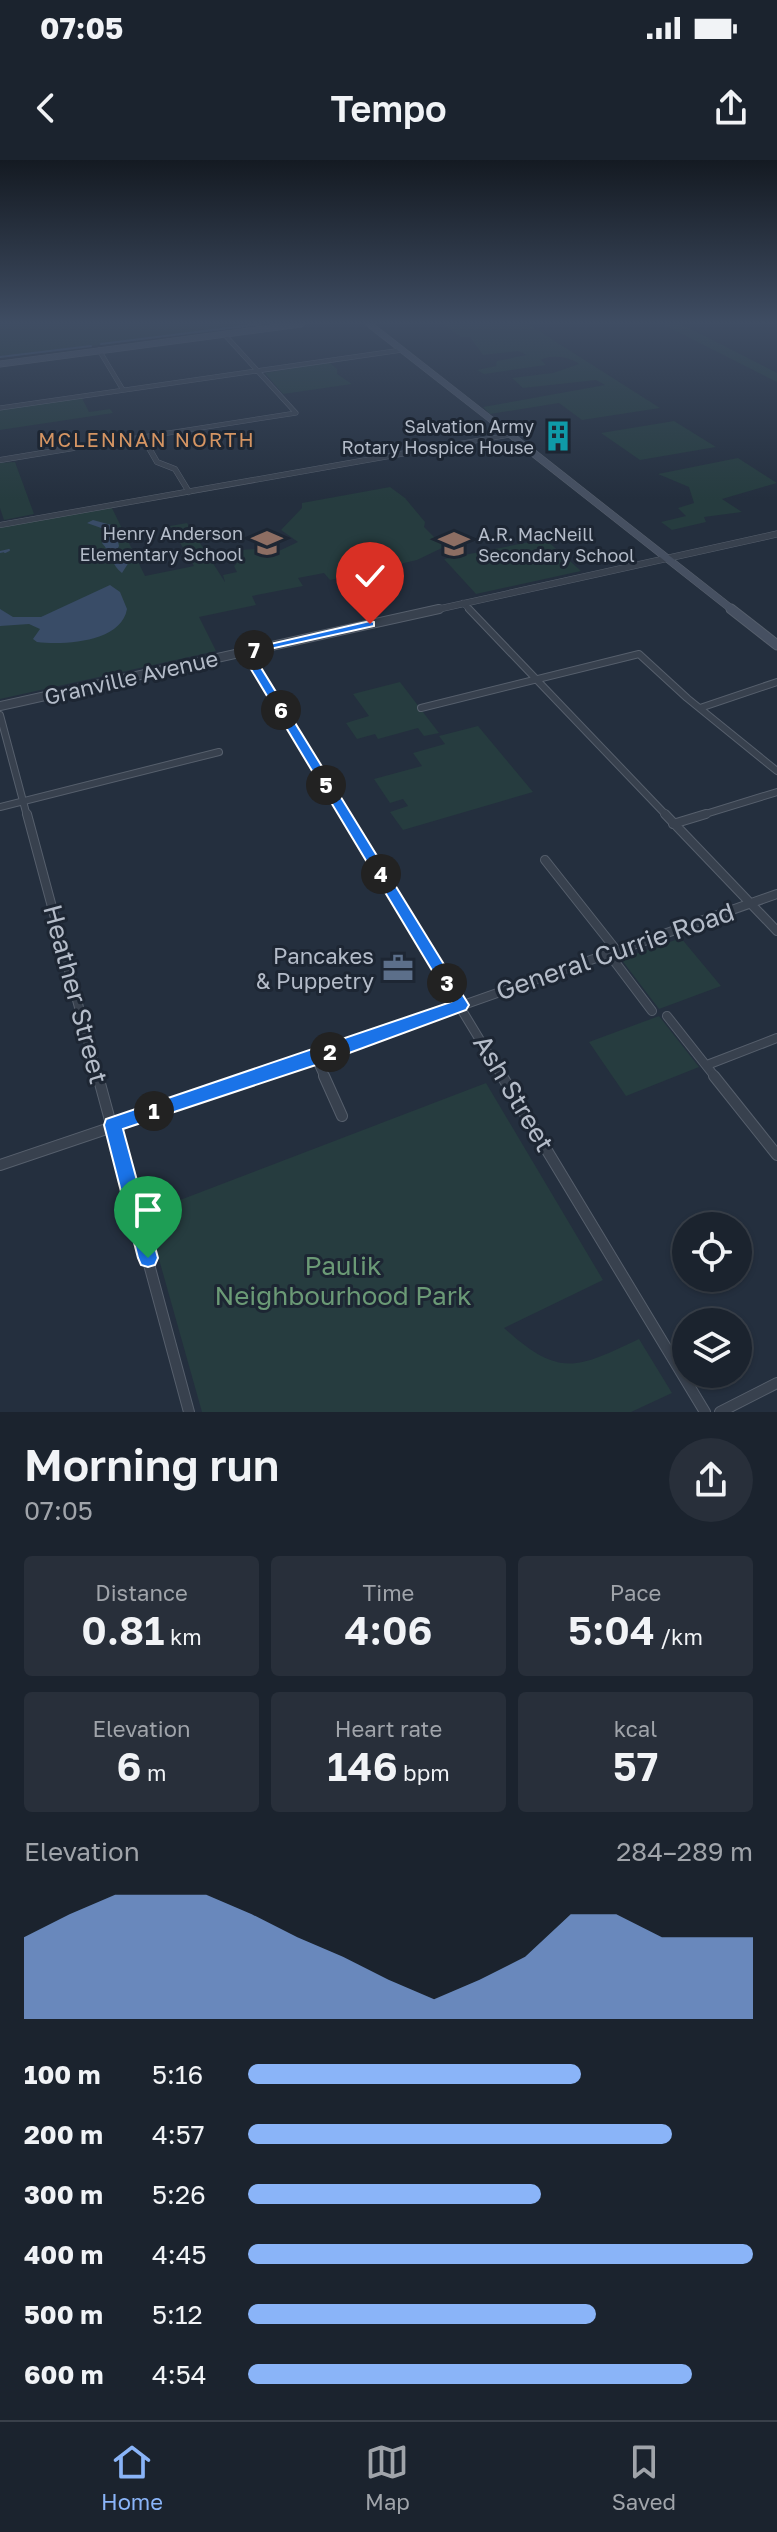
<!DOCTYPE html>
<meta charset="utf-8">
<style>
body{margin:0;font-family:"Golos Text",sans-serif;background:#282f3a;color:#f1f3f6;height:100vh;display:flex;flex-direction:column;font-size:30px;white-space:nowrap}
*{box-sizing:border-box;margin:0}
p{font-size:26px;color:#a0a4aa}
.icon{flex:none;width:44px;height:44px;fill:none;stroke:currentColor;stroke-width:2;stroke-linecap:round;stroke-linejoin:round}
.map{position:relative;height:1252px;overflow:hidden}
.sheet{display:flex;flex-direction:column;background:#1b232e;flex:1}
.sheet>*{flex:none}
.buttons{position:absolute;left:672px;top:1052px;display:grid;gap:16px}
.buttons a{display:grid;place-items:center;width:80px;height:80px;border-radius:50%;background:#1b232e;box-shadow:0 2px 6px #0004,0 0 0 2px #39404a;font-size:40px}
.pin{position:absolute;display:grid;place-items:center;width:68px;height:68px;color:#fff;margin:-82px -34px;border-radius:50% 50% 50% 0;rotate:-45deg;box-shadow:0 0 8px #0007}
.pin .icon{rotate:45deg}
.km{position:absolute;width:40px;height:40px;margin:-20px;border-radius:50%;background:#222;color:#fff;font-size:22px;line-height:40px;text-align:center}
.round{display:grid;place-items:center;flex:none;width:84px;height:84px;border-radius:42px;background:#282f3a}
.head{display:flex;align-items:center;justify-content:space-between;height:136px;padding:0 24px}
h1{font-size:44px;font-weight:600;line-height:60px}
.stats{display:grid;grid-template-columns:repeat(3,1fr);gap:12px;height:136px;padding:8px 24px}
.stats div{display:grid;align-content:center;border-radius:8px;background:#282f3a;text-align:center}
.stats b{font-size:40px;font-weight:600}
.stats small{font-size:22px;font-weight:400}
.stats p{font-size:22px}
.chart{height:224px;padding:16px 24px}
.chart p{display:flex;justify-content:space-between}
.chart svg{width:100%;height:144px;margin-top:8px;fill:#8ab4f8;opacity:.7}
ul{padding:0 24px;list-style:none;font-size:26px}
li{display:grid;grid-template-columns:128px 96px 1fr;align-items:center;height:60px}
li i{height:20px;border-radius:10px;background:#8ab4f8}
.status{display:flex;justify-content:space-between;align-items:center;height:56px;padding:0 40px;background:#1b232e;direction:ltr}
.status svg{height:22px;fill:currentColor}
header{display:flex;justify-content:space-between;align-items:center;height:104px;padding:0 24px;background:#1b232e;font-size:36px;font-weight:600}
.tabs{display:flex;justify-content:space-around;align-items:center;height:112px;border-top:2px solid #39404a;background:#1b232e;font-size:22px;color:#a0a4aa}
.tabs a{display:grid;justify-items:center;gap:4px}
.tabs .active{color:#8ab4f8}
.map>svg:first-child{display:block}
</style>
<div class="status"><b>07:05</b><svg viewBox="0 0 49 12"><path d="M0 12V9h3v3zM5 12V6h3v6zM10 12V3h3v9zM15 12V0h3v12zM26 1h20v11H26zM47 4h2v5h-2z"/></svg></div>
<header><svg class="icon" aria-label="back" viewBox="0 0 24 24"><path d="M15 5l-7 7 7 7"/></svg>Tempo<svg class="icon" aria-label="share" viewBox="0 0 24 24"><path d="M12 15V3M7 8l5-5 5 5M5 13v7h14v-7"/></svg></header>
<div class="map">
<svg width="777" height="1252" viewBox="0 0 777 1252">
<rect width="100%" height="100%" fill="#242f3e"/>
<path fill="#263c3f" d="M0,164H262L0,198Z
M442,164H528L660,248L582,260L559,243L490,254L483,247L605,225L596,220L523,228L512,218L553,213L579,204C571,197 551,194 541,200L546,205L484,214L477,210L496,206L497,201L527,195L518,191L483,195L470,177H461Z
M662,164H681L777,213V222Z
M329,202L337,209V214L352,224L283,234L265,213Z
M82,238L89,252L110,249L113,253L0,270V249Z
M674,261L716,287L640,300L601,273Z
M738,298L777,323L722,339L742,352L704,357L706,362L672,370L661,362L686,356L678,348L694,343L689,327L658,314Z
M15,302L34,354L4,360L0,348V303Z
M390,327L405,338L425,362L424,367L444,387L417,400L330,420L324,413L298,418L303,426L252,436L256,445L199,457L216,491L0,539V367L112,348L145,416L194,406L170,366L187,363L225,422L223,415L237,412L234,406L237,403L236,398L243,396L240,390L258,389L268,396L298,382L281,370L302,348V343Z
M545,379L581,411L476,434L444,399Z
M400,522L439,573L424,576L418,568L378,579L375,574L357,579L346,563L369,556L353,534Z
M478,566L533,632L403,670L390,652L408,646L403,639L390,643L374,619L422,606L413,593L445,584L439,576Z
M681,778L721,826L659,849L621,799Z
M659,856L699,907L626,936L589,882Z
M486,923L603,1120L504,1168C559,1218 576,1209 639,1179L672,1233L631,1252H202L146,1053Z"/>
<path fill="#394c67" d="M93,360L115,366L119,386L115,393L129,402L122,413C112,406 111,393 102,383L104,369L87,363Z
M110,425L120,432L127,449C121,483 63,485 37,482L33,479L40,469L29,464L0,466V449L13,457H41Z"/>
<g fill="none" stroke-linecap="round" stroke-linejoin="round">
<path stroke="#394c67" stroke-width="2" d="M101,184L261,164
M0,197L91,186
M0,392L9,390L5,392"/>
<g stroke="#565f6c" stroke-width="5">
<path id="minor-far4" d="M99,190L123,230
M0,248L402,190
M143,279L150,290
M60,290L296,253L224,174
M422,290L510,275"/>
</g>
<g stroke="#565f6c" stroke-width="6">
<path id="minor-far3" d="M149,288L157,302L175,309L189,332
M0,300L73,288
M0,365L434,288
M463,443L471,451"/>
</g>
<g stroke="#565f6c" stroke-width="8">
<path id="minor-far2" d="M469,449L667,656
M245,491L345,656
M421,548L639,494L687,538L777,611
M700,548L777,522
M0,555L27,656
M0,647L219,592
M699,656L777,632"/>
</g>
<g stroke="#565f6c" stroke-width="10">
<path id="minor-far1" d="M27,654L98,918
M343,654L503,918
M665,654L777,771
M673,664L706,654
M545,700L617,791
M609,794L652,851
M667,856L716,918
M316,898L325,918
M707,905L777,878
M257,918L777,734"/>
</g>
<g stroke="#565f6c" stroke-width="12">
<path id="minor" d="M98,916L189,1252
M324,916L342,956
M502,916L705,1252
M714,916L777,995
M0,1005L263,916
M720,1252L777,1223"/>
</g>
<g stroke="#565f6c" stroke-width="7">
<path id="tertiary-far1" d="M430,451L777,374"/>
</g>
<g stroke="#565f6c" stroke-width="10">
<path id="tertiary" d="M0,546L439,449"/>
</g>
<g stroke="#565f6c" stroke-width="7">
<path id="secondary-far2" d="M369,164L530,290
M0,204L301,164"/>
</g>
<g stroke="#565f6c" stroke-width="8">
<path id="secondary-far1" d="M527,288L734,451"/>
</g>
<g stroke="#565f6c" stroke-width="11">
<path id="secondary" d="M731,449L777,485"/>
</g>
<use href="#minor-far4" stroke="#38414e" stroke-width="4"/>
<use href="#minor-far3" stroke="#38414e" stroke-width="5"/>
<use href="#minor-far2" stroke="#38414e" stroke-width="6"/>
<use href="#minor-far1" stroke="#38414e" stroke-width="8"/>
<use href="#minor" stroke="#38414e" stroke-width="10"/>
<use href="#tertiary-far1" stroke="#38414e" stroke-width="6"/>
<use href="#tertiary" stroke="#38414e" stroke-width="8"/>
<use href="#secondary-far2" stroke="#465061" stroke-width="6"/>
<use href="#secondary-far1" stroke="#465061" stroke-width="7"/>
<use href="#secondary" stroke="#465061" stroke-width="9"/>
</g>
<linearGradient id="sky" x2="0" y2="1"><stop stop-color="#141a22"/><stop offset="0.48" stop-color="#3f4d63"/><stop offset="1" stop-color="#3f4d63" stop-opacity="0"/></linearGradient>
<rect width="777" height="339" fill="url(#sky)"/>
<path fill="#1a73e8" stroke="#fff" stroke-width="2" d="M370,461L374,462V466L252,493L469,845L466,850L322,903L123,969L158,1098L155,1105L148,1107L141,1105L138,1098L104,965L106,959L451,842L240,491Z"/>
<defs>
<g id="building-bare" transform="scale(2.4)"><path d="M-4-6H4V6H1V3H-1V6H-4ZM-2.5-4.3h1.7v1.8h-1.7ZM.8-4.3h1.7v1.8H.8ZM-2.5-1h1.7V.8h-1.7ZM.8-1h1.7V.8H.8Z" fill="#0f9aa8" stroke="#1d2633" stroke-width="2.5" paint-order="stroke"/></g>
<g id="school-bare" transform="scale(2.4)"><path d="M0-5L7-2L0 1L-7-2ZM-4 1L0 2.5L4 1V4Q0 6-4 4Z" fill="#8d6e63" stroke="#1d2633" stroke-width="2.5" paint-order="stroke"/></g>
<g id="office-bare" transform="scale(2.4)"><path d="M-6-3h4V-5.5h4V-3h4V5H-6ZM-1-4.5V-3h2v-1.5ZM-6 0V1H6V0Z" fill="#5c6f8a" stroke="#1d2633" stroke-width="2.5" paint-order="stroke"/></g>
</defs>
<g fill-rule="evenodd">
<use href="#building-bare" x="558" y="276"/>
<use href="#school-bare" x="267" y="383"/>
<use href="#school-bare" x="454" y="384"/>
<use href="#office-bare" x="398" y="808"/>
</g>
<g text-anchor="middle" dominant-baseline="central" stroke-width="6" stroke-linejoin="round" paint-order="stroke">
<g font-size="18" fill="#b4bcc9" stroke="#1d2633" text-anchor="end">
<text x="534" y="266">Salvation Army<tspan x="534" dy="21">Rotary Hospice House</tspan></text>
<text x="243" y="373">Henry Anderson<tspan x="243" dy="21">Elementary School</tspan></text>
<text x="478" y="374" text-anchor="start">A.R. MacNeill<tspan x="478" dy="21">Secondary School</tspan></text>
</g>
<g font-size="20" letter-spacing="2" fill="#d59563" stroke="#1d2633">
<text x="147" y="279">MCLENNAN NORTH</text>
</g>
<g font-size="22" fill="#b4bcc9" stroke="#1d2633">
<text transform="translate(131 517) rotate(-13)">Granville Avenue</text>
</g>
<g font-size="22" fill="#b4bcc9" stroke="#1d2633" text-anchor="end">
<text x="374" y="795">Pancakes<tspan x="374" dy="25">&amp; Puppetry</tspan></text>
</g>
<g font-size="26" fill="#b4bcc9" stroke="#1d2633">
<text transform="translate(615 791) rotate(-19)">General Currie Road</text>
<text transform="translate(76 834) rotate(75)">Heather Street</text>
<text transform="translate(514 933) rotate(59)">Ash Street</text>
</g>
<g font-size="26" fill="#6b9a76" stroke="#1d2633">
<text x="343" y="1105">Paulik<tspan x="343" dy="30">Neighbourhood Park</tspan></text>
</g>
</g>
</svg>
<div class="buttons">
<a><svg class="icon" aria-label="locate" viewBox="0 0 24 24"><circle cx="12" cy="12" r="6"/><path d="M12 2v4M12 18v4M2 12h4M18 12h4"/></svg></a>
<a><svg class="icon" aria-label="layers" viewBox="0 0 24 24"><path d="M12 4l9 5-9 5-9-5zM3 14l9 5 9-5"/></svg></a>
</div>
<div class="pin" style="left:148px;top:1098px;background:#1e9e55"><svg class="icon" aria-label="arrive" viewBox="0 0 24 24"><path d="M6 21V4h12l-3 4 3 4H6"/></svg></div>
<div class="pin" style="left:370px;top:464px;background:#d93025"><svg class="icon" aria-label="check" viewBox="0 0 24 24"><path d="M5 12l5 5 9-10"/></svg></div>
<b class="km" style="left:154px;top:951px">1</b>
<b class="km" style="left:330px;top:892px">2</b>
<b class="km" style="left:447px;top:823px">3</b>
<b class="km" style="left:381px;top:714px">4</b>
<b class="km" style="left:326px;top:625px">5</b>
<b class="km" style="left:281px;top:550px">6</b>
<b class="km" style="left:254px;top:490px">7</b>
</div>
<section class="sheet">
<div class="head"><div><h1>Morning run</h1><p>07:05</p></div><a class="round"><svg class="icon" aria-label="share" viewBox="0 0 24 24"><path d="M12 15V3M7 8l5-5 5 5M5 13v7h14v-7"/></svg></a></div>
<div class="stats">
<div><p>Distance</p><b>0.81<small> km</small></b></div>
<div><p>Time</p><b>4:06</b></div>
<div><p>Pace</p><b>5:04<small> /km</small></b></div>
</div>
<div class="stats">
<div><p>Elevation</p><b>6<small> m</small></b></div>
<div><p>Heart rate</p><b>146<small> bpm</small></b></div>
<div><p>kcal</p><b>57</b></div>
</div>
<div class="chart"><p><span>Elevation</span>284–289 m</p>
<svg viewBox="0 0 160 44" preserveAspectRatio="none"><path d="M0 44V19L10 12L20 6L30 6L40 6L50 12L60 19L70 25L80 32L90 38L100 32L110 25L120 12L130 12L140 19L150 19L160 19V44z"/></svg>
</div>
<ul>
<li><b>100 m</b>5:16<i style="width:66%"></i></li>
<li><b>200 m</b>4:57<i style="width:84%"></i></li>
<li><b>300 m</b>5:26<i style="width:58%"></i></li>
<li><b>400 m</b>4:45<i style="width:100%"></i></li>
<li><b>500 m</b>5:12<i style="width:69%"></i></li>
<li><b>600 m</b>4:54<i style="width:88%"></i></li>
</ul>
</section>
<nav class="tabs">
<a class="active"><svg class="icon" aria-label="home" viewBox="0 0 24 24"><path d="M3 11l9-7 9 7M6 9v11h12V9"/></svg>Home</a>
<a><svg class="icon" aria-label="map" viewBox="0 0 24 24"><path d="M3 6l6-2 6 2 6-2v14l-6 2-6-2-6 2zM9 4v14M15 6v14"/></svg>Map</a>
<a><svg class="icon" aria-label="saved" viewBox="0 0 24 24"><path d="M7 4h10v16l-5-4-5 4z"/></svg>Saved</a>
</nav>
